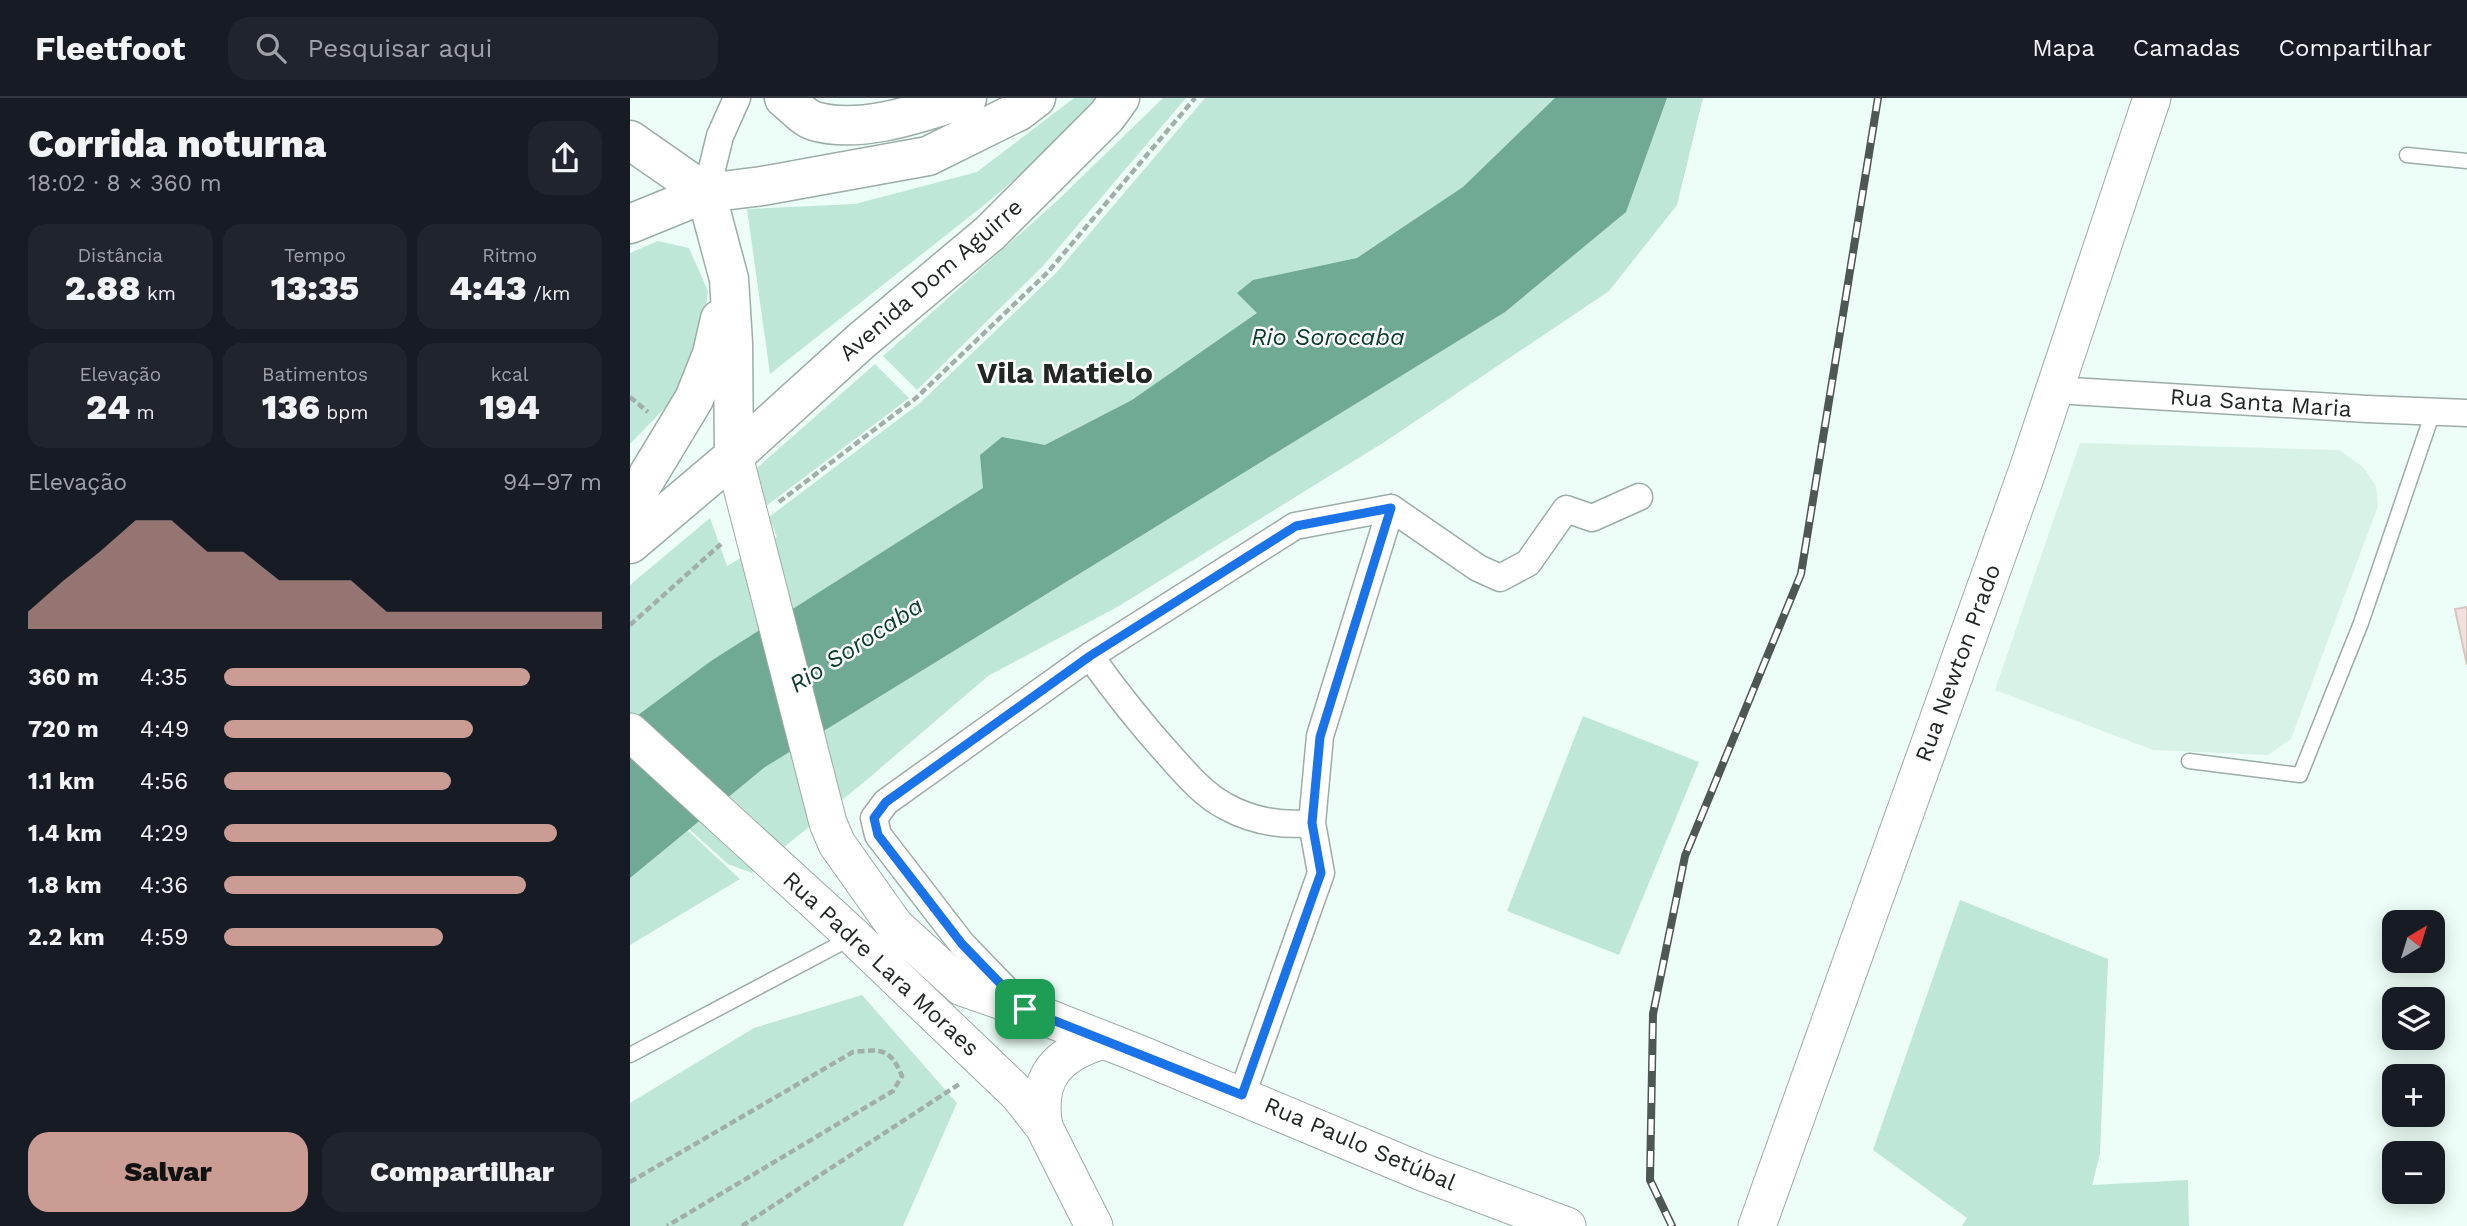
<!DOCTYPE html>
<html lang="pt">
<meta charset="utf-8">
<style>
body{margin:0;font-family:"Work Sans",sans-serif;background:#20242c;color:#f1f3f6;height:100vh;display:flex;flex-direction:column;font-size:26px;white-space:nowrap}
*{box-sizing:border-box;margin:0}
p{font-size:23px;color:#9ea1a6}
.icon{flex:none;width:38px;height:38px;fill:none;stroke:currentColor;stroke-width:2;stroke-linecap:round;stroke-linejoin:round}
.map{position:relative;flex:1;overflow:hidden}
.sheet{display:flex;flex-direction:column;background:#171b24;width:630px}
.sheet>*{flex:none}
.needle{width:46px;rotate:38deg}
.tools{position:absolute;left:1752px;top:812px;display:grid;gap:14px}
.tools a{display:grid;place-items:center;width:63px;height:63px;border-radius:14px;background:#171b24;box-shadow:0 4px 18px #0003;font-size:35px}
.pin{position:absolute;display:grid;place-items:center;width:60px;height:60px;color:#fff;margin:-30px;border-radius:14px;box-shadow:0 4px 10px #0006}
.round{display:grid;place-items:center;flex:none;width:74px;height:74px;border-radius:21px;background:#20242c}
.headline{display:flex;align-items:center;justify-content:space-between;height:119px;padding:0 28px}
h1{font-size:38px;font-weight:800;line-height:52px}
.stats{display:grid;grid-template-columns:repeat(3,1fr);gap:10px;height:119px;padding:7px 28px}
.stats div{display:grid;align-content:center;border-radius:18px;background:#20242c;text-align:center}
.stats b{font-size:35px;font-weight:800}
.stats small{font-size:19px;font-weight:400}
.stats p{font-size:19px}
.chart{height:196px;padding:14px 28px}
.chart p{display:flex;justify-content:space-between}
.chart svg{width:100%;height:126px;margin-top:7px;fill:#ca9c94;opacity:.7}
.primary-button{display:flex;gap:14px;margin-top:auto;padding:14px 28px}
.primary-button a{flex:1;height:80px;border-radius:21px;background:#ca9c94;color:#111;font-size:28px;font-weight:800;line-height:80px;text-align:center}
.primary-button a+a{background:#20242c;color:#f1f3f6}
ul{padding:0 28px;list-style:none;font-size:23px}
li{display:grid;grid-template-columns:112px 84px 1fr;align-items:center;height:52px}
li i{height:18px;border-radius:9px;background:#ca9c94}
header{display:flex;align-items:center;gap:42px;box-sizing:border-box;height:98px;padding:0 35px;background:#171b24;border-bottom:2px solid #363941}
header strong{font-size:33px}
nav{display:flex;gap:38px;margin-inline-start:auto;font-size:24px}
.search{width:490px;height:63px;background:#20242c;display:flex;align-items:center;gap:18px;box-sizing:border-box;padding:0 24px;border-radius:21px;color:#9ea1a6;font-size:26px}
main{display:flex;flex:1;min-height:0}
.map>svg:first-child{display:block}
</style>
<header>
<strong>Fleetfoot</strong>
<div class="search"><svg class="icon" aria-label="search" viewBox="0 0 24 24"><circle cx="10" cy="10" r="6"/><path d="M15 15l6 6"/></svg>Pesquisar aqui</div>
<nav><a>Mapa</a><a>Camadas</a><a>Compartilhar</a></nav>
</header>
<main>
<section class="sheet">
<div class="headline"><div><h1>Corrida noturna</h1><p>18:02 · 8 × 360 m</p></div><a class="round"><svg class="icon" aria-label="share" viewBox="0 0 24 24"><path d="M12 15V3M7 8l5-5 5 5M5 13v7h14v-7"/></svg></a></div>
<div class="stats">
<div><p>Distância</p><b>2.88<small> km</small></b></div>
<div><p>Tempo</p><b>13:35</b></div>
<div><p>Ritmo</p><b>4:43<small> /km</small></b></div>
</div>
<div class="stats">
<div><p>Elevação</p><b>24<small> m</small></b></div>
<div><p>Batimentos</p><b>136<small> bpm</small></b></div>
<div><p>kcal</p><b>194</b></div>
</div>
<div class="chart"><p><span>Elevação</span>94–97 m</p>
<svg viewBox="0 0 160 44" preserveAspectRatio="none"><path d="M0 44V38L10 27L20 17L30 6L40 6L50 17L60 17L70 27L80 27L90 27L100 38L110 38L120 38L130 38L140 38L150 38L160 38V44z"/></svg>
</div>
<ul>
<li><b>360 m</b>4:35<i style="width:81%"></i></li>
<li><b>720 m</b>4:49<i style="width:66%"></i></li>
<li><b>1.1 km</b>4:56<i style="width:60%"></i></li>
<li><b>1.4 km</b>4:29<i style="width:88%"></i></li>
<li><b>1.8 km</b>4:36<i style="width:80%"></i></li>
<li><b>2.2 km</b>4:59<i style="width:58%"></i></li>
</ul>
<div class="primary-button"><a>Salvar</a><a>Compartilhar</a></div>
</section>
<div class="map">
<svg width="1837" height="1128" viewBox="0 0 1837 1128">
<rect width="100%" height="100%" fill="#ecfef7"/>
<path fill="#d8f2e8" d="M1450,345L1709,352L1733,369L1746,388L1748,408L1661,641L1638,657L1523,652L1365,592Z"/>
<path fill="#bfe7d7" d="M444,0H470L449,26L358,104L140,276L117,111L225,106L347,74Z
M533,0H556L413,168L287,292L253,258L428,102Z
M575,0H1073L1047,107L979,193L756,343L489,508L358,578L233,685L122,775L98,766L0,678V487L80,420L97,468L147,439L139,419L290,305L426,175Z
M28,143L59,150L78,193L71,241L55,289L0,346V155Z
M245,266L279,300L131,412L124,377L127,370Z
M953,618L1069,664L989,857L877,813Z
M0,679L110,781L0,847Z
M1330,802L1478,861L1470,1056L1462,1087L1558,1082L1559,1128H1332L1337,1120L1243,1052Z
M232,897L327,1005L273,1128H0V1005L124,930Z"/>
<path fill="#70a994" d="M925,0H1037L996,114L875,214L135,669L0,780V623L81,563L353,390L350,357L372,339L415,347L502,302L627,215L607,195L623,182L727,160L833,89Z"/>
<path fill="#f2e0dc" stroke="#d6c5c1" stroke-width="2" d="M1837,509V567L1825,511Z"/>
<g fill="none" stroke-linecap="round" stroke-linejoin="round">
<g stroke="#9caca6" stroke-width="17">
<path id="lane" d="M1777,57L1837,63
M1559,663L1670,677L1731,525L1803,314
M0,957L223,839"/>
</g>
<g stroke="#9caca6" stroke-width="29">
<path id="street" d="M76,95L90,38L107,0
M1425,292L1737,311L1837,315
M761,410L848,470L870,480L898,465L936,411L962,420L1009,399
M460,558C485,593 511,626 540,658C556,676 574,697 595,708C622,723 652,728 682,725
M392,908L332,846L248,737L244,720L256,704L460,558L665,428L761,410
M612,997L691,775L682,725L690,638L761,410"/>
</g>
<g stroke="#9caca6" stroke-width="39">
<path id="secondary" d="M104,358L198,725L207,746L265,828L332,889L395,911L507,955L792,1074L937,1128
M0,634L224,839L389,997L414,1029L464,1128
M414,1029C405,979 427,956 473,942
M1127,1128L1397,374L1522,0"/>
</g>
<g stroke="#9caca6" stroke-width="41">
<path id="primary" d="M0,42L76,95"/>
</g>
<g stroke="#9caca6" stroke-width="41">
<path id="highway" d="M154,0C163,7 174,20 184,23C231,37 293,14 337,0
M76,95L99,181L103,245L104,358
M0,126L76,95L132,88L298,58L389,13L406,0
M0,407L64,301L82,256L90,221
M0,446L104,358L231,243L360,135L477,18L490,0"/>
</g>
<path stroke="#a1aea9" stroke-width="4.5" stroke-dasharray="7 3.5" stroke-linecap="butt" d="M0,299L18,314
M149,404L286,300L418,174L565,0
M0,527L91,446
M0,1084L223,954C252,951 260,950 272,978L263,993L37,1128
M112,1128L331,985"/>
<use href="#lane" stroke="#fff" stroke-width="14"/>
<use href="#street" stroke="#fff" stroke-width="26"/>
<use href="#secondary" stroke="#fff" stroke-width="37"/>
<use href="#primary" stroke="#fff" stroke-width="38"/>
<use href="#highway" stroke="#fff" stroke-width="38"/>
<g stroke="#4e5754" stroke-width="8">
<path id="rail" d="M1042,1128L1020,1082L1023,916L1055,758L1171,476L1248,0"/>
</g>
<use href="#rail" stroke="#fff" stroke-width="5" stroke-dasharray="16" stroke-linecap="butt"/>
</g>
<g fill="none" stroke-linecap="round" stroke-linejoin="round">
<g stroke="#fff" stroke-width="14">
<path id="route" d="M761,410L690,639L682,725L691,775L612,997L395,911L332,846L248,737L244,720L256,704L460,558L666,428Z"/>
</g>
<use href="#route" stroke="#1a73e8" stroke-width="9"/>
</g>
<g text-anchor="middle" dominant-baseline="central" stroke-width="5" stroke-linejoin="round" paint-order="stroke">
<g font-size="23" fill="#212725" stroke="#fff">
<text transform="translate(301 182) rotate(-41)">Avenida Dom Aguirre</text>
<text transform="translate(1631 305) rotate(4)">Rua Santa Maria</text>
<text transform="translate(1328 565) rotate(-70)">Rua Newton Prado</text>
<text transform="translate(251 866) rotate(43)">Rua Padre Lara Moraes</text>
<text transform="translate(730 1046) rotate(23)">Rua Paulo Setúbal</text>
</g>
<g font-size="24" font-style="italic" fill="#073c2d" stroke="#fff">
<text x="698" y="239">Rio Sorocaba</text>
<text transform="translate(226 547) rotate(-33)">Rio Sorocaba</text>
</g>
<g font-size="30" font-weight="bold" fill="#212725" stroke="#fff">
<text x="435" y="274">Vila Matielo</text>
</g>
</g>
</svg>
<div class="tools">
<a><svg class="needle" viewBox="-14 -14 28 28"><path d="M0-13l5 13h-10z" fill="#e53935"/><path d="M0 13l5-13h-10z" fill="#9ea1a6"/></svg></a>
<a><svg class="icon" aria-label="layers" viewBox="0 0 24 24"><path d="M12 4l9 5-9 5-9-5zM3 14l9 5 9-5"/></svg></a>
<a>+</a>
<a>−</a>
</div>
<div class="pin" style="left:395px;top:911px;background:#1e9e55"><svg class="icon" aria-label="arrive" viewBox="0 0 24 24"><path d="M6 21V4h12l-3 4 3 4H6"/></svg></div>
</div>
</main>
